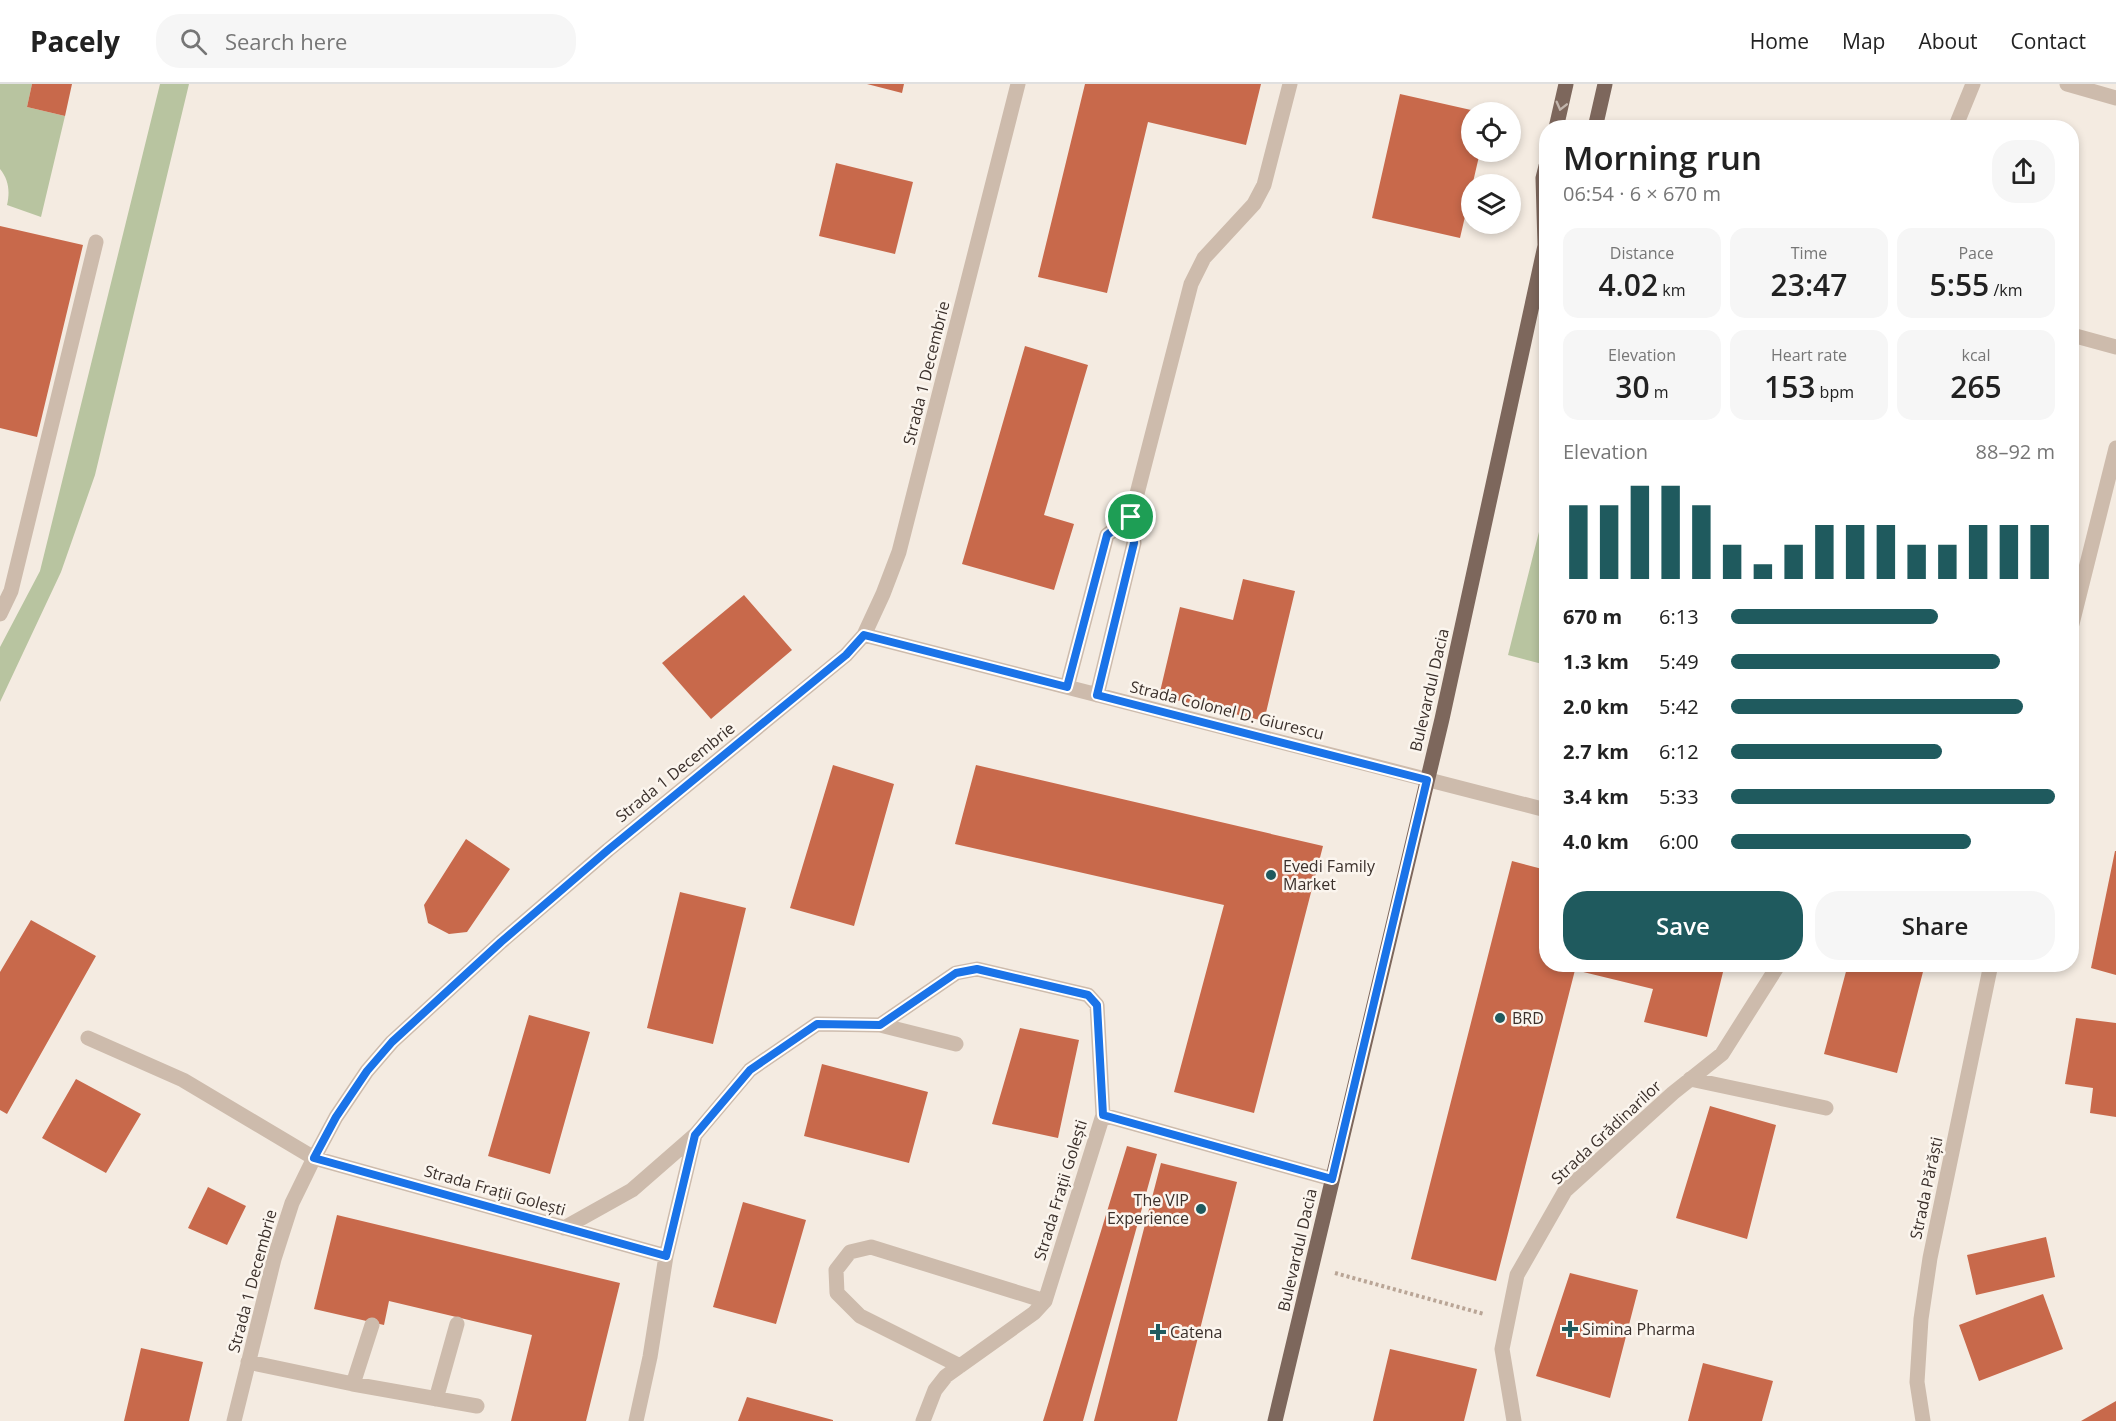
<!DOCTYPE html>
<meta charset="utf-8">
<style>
body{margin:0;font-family:"Open Sans",sans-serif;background:#f6f6f6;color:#222;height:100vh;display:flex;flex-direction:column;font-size:22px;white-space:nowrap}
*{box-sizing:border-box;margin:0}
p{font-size:20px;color:#767676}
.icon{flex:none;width:33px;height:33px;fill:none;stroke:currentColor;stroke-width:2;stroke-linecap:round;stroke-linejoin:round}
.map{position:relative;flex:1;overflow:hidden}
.panel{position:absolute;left:1539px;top:36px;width:540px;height:852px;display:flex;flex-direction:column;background:#fff;border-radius:24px;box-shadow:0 3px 9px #0003}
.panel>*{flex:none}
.controls{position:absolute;left:1461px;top:18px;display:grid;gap:12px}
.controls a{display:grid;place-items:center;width:60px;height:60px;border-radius:50%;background:#fff;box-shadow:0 3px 9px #0003;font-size:30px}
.pin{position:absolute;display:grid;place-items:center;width:51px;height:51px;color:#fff;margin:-26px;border:3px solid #fff;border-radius:50%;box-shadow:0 2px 6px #0007}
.round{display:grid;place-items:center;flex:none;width:63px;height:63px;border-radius:24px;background:#f6f6f6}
.headline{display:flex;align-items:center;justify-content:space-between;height:102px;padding:0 24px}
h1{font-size:33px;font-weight:600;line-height:45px}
.figures{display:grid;grid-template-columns:repeat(3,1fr);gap:9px;height:102px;padding:6px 24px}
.figures div{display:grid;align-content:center;border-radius:15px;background:#f6f6f6;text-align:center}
.figures b{font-size:30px;font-weight:600}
.figures small{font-size:16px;font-weight:400}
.figures p{font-size:16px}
.chart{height:168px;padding:12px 24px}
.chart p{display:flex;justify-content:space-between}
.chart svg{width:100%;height:108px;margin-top:6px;stroke:#1f5a5e;stroke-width:6}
.cta{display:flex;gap:12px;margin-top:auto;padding:12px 24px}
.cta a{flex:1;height:69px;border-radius:24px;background:#1f5a5e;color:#fff;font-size:24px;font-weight:600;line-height:69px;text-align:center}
.cta a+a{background:#f6f6f6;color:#222}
ul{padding:0 24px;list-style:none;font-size:20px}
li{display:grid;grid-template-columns:96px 72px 1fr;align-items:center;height:45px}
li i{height:15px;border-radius:8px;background:#1f5a5e}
header{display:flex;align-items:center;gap:36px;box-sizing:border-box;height:84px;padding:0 30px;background:#fff;border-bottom:2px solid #e0e0e0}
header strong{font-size:28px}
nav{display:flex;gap:33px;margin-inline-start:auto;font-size:21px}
.search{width:420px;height:54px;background:#f6f6f6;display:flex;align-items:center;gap:15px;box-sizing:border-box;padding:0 21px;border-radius:24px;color:#767676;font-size:22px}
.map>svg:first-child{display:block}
</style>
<header>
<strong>Pacely</strong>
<div class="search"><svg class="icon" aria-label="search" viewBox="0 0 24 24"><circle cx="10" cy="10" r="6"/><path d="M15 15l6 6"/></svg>Search here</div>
<nav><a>Home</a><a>Map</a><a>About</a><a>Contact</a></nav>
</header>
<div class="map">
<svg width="2116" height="1337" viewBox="0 0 2116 1337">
<rect width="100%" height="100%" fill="#f4ebe1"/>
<path fill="#b8c4a0" d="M0,0H32L27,23L65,32L41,133L7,121C10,108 9,96 0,85Z
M160,0H189L95,391L61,488L0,618V563L40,487Z
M1546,420V581L1508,571Z"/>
<path fill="#c8694b" d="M32,0H72L65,32L27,23Z
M867,0H904L902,9Z
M1085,0H1261L1246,61L1148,38L1107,209L1038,193Z
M1400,10L1480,28H1472V68H1480L1460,154L1372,134Z
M836,79L913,98L895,170L819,152Z
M0,142L83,161L37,353L0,344Z
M1025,262L1088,281L1044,431L1074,440L1054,506L962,480Z
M1243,495L1295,507L1264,637L1159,612L1180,523L1233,536Z
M744,511L792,566L711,635L662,579Z
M833,681L894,700L854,842L790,824Z
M976,681L1323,762L1254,1029L1174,1008L1224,821L955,760Z
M466,755L510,785L467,848L449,850L428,839L424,821Z
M2115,767H2116V891L2091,884Z
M1512,777L1546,786V880H1725L1707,953L1644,938L1653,905L1575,886L1496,1197L1411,1175Z
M680,808L746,824L713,960L647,944Z
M31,836L96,872L7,1030L0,1026V888Z
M1848,880H1925L1897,989L1824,970Z
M529,931L590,948L550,1090L488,1072Z
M2076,934L2116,939V1033L2090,1029L2093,1004L2065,1000Z
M1020,944L1079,956L1058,1054L992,1040Z
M822,980L928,1008L909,1079L804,1052Z
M76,995L141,1030L106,1089L42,1054Z
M1710,1022L1776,1041L1747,1155L1676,1134Z
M1127,1062L1157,1070L1083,1337H1043Z
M1161,1079L1237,1098L1177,1337H1094Z
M208,1103L246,1122L227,1161L188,1144Z
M743,1118L806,1136L776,1240L713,1223Z
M337,1131L620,1199L586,1337H511L532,1251L389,1217L384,1241L314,1225Z
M2046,1153L2055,1193L1976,1211L1967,1171Z
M1570,1189L1638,1206L1610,1314L1536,1292Z
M2043,1210L2063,1265L1979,1297L1959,1241Z
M141,1264L203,1278L189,1337H124Z
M1390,1265L1477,1285L1464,1337H1373Z
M1703,1279L1773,1297L1762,1337H1688Z
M747,1313L833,1336V1337H738Z
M2116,1317V1337H2081Z"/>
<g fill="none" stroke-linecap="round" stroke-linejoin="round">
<path stroke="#b9a596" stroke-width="4" stroke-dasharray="3 3" stroke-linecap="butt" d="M1335,1189L1484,1230"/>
<path stroke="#cdbbac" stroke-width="15" d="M2067,0L2116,14
M1955,44L1973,0
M2072,251L2116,263
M0,530L11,507L96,158
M2072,540L2116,364
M864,551L1546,726
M1067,603L1107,451L1131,433
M1097,611L1134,459L1131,433L1191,200L1204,174L1254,120L1264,101L1290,0
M880,941L956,889L977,885L1088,911L1097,921L1103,1031
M88,954L183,996L314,1074L666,1172L695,1051L750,986L817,940L880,941L956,960
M1690,995L1826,1024
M564,1144L632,1106L695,1051
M248,1278L353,1300L477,1322
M960,1282L860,1232L837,1209L836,1186L850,1168L871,1163L1045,1217
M353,1300L372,1241
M436,1315L457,1240
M234,1337L274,1175L292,1119L314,1074L336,1033L367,987L392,958L501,858L608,766L846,571L864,551L883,510L899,468L1018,0
M636,1337L650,1273L666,1172
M923,1337L935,1306L946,1292L1034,1229L1045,1217L1103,1031L1332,1095
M1514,1337L1502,1265L1517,1191L1565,1107L1673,1009L1722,970L1779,880
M1923,1337L1917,1298L1921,1235L1930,1174L1991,880"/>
<path stroke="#7d675c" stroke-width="15" d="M1556,44L1566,0
M1595,44L1605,0
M1545,161L1543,94L1546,82
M1275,1337L1442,635L1546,157"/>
</g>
<defs><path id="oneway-chevron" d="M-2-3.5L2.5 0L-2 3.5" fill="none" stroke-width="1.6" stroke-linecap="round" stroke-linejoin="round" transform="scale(1.5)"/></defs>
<use stroke="#c2b5ac" href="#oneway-chevron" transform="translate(1561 22) rotate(104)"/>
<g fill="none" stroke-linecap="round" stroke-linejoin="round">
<g stroke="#fff" stroke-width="12">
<path id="route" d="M1131,433L1134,459L1097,611L1427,696L1332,1095L1103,1031L1097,921L1088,911L977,885L956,889L880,941L817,940L750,986L695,1051L666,1172L314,1074L336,1033L367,987L392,958L501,858L608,766L846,571L864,551L1067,603L1107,451Z"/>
</g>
<use href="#route" stroke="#1a73e8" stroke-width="8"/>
</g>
<g fill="#1f5a5e" stroke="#fbf5ee" stroke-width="2">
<circle cx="1271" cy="791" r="6"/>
<circle cx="1500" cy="934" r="6"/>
<circle cx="1201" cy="1125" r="6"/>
<path d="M1567 1236h6v6h6v6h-6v6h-6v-6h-6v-6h6z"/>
<path d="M1155 1239h6v6h6v6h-6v6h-6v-6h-6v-6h6z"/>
</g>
<g text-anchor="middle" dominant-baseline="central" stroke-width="5" stroke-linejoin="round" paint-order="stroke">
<g font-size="16" fill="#3b302b" stroke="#fbf5ee">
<text transform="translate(926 289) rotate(-76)">Strada 1 Decembrie</text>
<text transform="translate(1429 606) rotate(-77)">Bulevardul Dacia</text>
<text transform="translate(1227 626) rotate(14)">Strada Colonel D. Giurescu</text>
<text transform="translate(675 688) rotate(-39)">Strada 1 Decembrie</text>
<text transform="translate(1606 1048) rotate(-43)">Strada Grădinarilor</text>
<text transform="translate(1926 1104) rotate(-78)">Strada Părăști</text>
<text transform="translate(495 1106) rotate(16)">Strada Frații Golești</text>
<text transform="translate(1060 1106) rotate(-73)">Strada Frații Golești</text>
<text transform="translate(1297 1166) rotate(-77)">Bulevardul Dacia</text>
<text transform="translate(252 1197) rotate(-75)">Strada 1 Decembrie</text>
</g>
<g font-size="16" fill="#3b302b" stroke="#fbf5ee" text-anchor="start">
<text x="1283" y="782">Evedi Family<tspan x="1283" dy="18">Market</tspan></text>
<text x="1512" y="934">BRD</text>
<text x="1189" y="1116" text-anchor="end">The VIP<tspan x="1189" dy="18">Experience</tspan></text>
<text x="1582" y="1245">Simina Pharma</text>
<text x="1170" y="1248">Catena</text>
</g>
</g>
</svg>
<div class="controls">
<a><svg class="icon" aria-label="locate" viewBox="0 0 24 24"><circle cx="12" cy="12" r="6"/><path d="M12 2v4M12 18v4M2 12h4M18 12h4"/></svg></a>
<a><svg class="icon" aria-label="layers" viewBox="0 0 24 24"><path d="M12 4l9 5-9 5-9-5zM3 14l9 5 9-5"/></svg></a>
</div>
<div class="pin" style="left:1131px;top:433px;background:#1e9e55"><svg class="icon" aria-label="arrive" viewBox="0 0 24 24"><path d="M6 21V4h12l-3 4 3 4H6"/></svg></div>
<section class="panel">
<div class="headline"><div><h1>Morning run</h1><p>06:54 · 6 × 670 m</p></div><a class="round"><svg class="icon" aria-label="share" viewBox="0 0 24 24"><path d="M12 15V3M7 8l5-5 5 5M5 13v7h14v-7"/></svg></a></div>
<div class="figures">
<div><p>Distance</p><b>4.02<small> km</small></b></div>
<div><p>Time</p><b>23:47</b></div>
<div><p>Pace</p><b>5:55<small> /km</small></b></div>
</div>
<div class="figures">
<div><p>Elevation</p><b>30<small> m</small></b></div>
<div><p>Heart rate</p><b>153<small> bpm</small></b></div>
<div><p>kcal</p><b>265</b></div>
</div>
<div class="chart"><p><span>Elevation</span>88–92 m</p>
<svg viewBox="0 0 160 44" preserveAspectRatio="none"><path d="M5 44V14M15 44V14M25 44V6M35 44V6M45 44V14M55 44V30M65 44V38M75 44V30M85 44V22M95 44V22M105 44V22M115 44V30M125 44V30M135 44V22M145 44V22M155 44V22"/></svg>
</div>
<ul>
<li><b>670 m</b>6:13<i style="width:64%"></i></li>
<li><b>1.3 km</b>5:49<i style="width:83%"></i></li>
<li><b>2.0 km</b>5:42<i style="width:90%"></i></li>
<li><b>2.7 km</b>6:12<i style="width:65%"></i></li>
<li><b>3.4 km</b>5:33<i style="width:100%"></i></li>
<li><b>4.0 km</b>6:00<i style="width:74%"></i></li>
</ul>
<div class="cta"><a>Save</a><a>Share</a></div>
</section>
</div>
